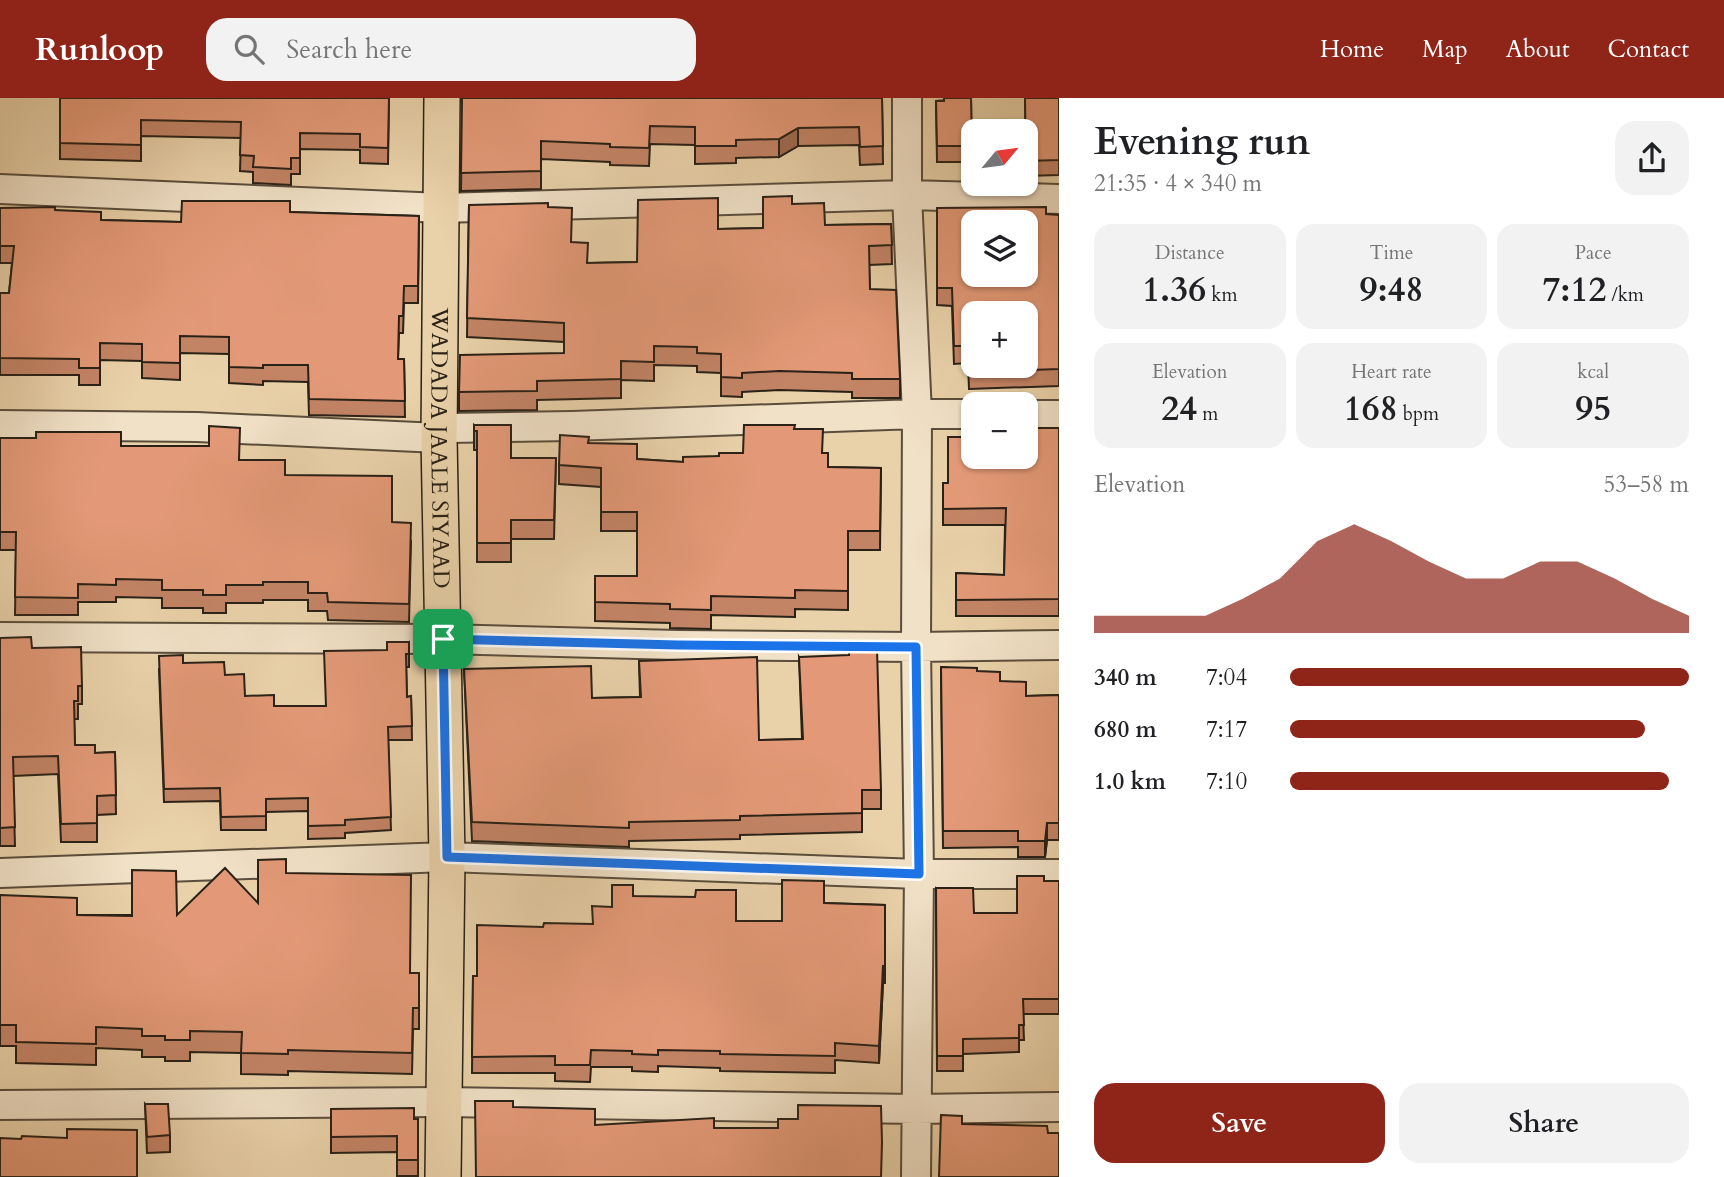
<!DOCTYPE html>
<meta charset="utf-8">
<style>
body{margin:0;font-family:Cardo,serif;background:#f2f2f2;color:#202124;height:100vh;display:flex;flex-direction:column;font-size:26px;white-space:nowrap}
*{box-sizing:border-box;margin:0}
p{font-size:23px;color:#757577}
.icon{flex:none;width:38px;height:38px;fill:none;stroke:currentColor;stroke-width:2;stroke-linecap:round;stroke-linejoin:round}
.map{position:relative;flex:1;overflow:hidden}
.sheet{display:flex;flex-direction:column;background:#fff;width:665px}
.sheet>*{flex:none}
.needle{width:46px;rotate:61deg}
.tools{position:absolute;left:961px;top:21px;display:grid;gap:14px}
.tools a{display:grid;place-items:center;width:77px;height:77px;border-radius:14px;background:#fff;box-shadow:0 2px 5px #0004;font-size:35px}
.pin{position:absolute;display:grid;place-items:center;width:60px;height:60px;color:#fff;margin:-30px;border-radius:14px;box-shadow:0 4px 10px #0006}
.round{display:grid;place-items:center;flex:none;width:74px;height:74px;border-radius:21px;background:#f2f2f2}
.summary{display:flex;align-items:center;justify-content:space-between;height:119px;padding:0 35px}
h1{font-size:38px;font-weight:600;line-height:52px}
.metrics{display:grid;grid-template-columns:repeat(3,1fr);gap:10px;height:119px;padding:7px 35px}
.metrics div{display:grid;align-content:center;border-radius:18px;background:#f2f2f2;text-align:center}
.metrics b{font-size:35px;font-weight:600}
.metrics small{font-size:19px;font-weight:400}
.metrics p{font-size:19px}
.chart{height:196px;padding:14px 35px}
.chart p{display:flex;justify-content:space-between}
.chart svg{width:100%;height:126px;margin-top:7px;fill:#8f2418;opacity:.7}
.cta{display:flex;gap:14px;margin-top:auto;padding:14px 35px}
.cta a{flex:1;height:80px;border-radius:21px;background:#8f2418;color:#fff;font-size:28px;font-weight:600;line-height:80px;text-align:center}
.cta a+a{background:#f2f2f2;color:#202124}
ul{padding:0 35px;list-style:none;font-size:23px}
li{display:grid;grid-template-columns:112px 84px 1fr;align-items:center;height:52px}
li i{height:18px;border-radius:9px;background:#8f2418}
header{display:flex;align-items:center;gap:42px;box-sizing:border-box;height:98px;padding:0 35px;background:#8f2418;color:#fff}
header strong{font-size:33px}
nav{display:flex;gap:38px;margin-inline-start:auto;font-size:24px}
.search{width:490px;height:63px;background:#f2f2f2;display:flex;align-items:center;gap:18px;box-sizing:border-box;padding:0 24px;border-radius:21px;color:#757577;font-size:26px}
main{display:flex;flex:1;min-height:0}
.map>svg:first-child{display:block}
</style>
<header>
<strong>Runloop</strong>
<div class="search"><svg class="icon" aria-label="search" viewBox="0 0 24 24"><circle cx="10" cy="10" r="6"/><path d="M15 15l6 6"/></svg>Search here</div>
<nav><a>Home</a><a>Map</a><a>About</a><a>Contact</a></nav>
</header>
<main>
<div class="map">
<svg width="1059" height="1079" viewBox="0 0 1059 1079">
<rect width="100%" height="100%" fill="#e9d1a9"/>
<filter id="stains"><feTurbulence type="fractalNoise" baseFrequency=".00286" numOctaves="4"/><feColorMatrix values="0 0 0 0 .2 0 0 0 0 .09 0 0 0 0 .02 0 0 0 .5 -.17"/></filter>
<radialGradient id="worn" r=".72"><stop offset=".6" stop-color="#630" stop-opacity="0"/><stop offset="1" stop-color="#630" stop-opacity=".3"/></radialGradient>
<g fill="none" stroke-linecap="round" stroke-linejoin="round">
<g stroke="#5a4d3c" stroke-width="32">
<path id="minor" d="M907,0V97L917,316L916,549L919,776L916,1079
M0,91L442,110L907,97L1059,101
M1026,317H1059
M0,327L197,329L439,340L449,330L572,328L917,316H973
M0,539L443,541L678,547L916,549L1059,547
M0,775L447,759L919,776H1059
M0,1007L443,1004L917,1011L1059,1009"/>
</g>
<g stroke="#2a2117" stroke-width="38">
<g id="major">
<path id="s1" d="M442,0L439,340L447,759L443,1079"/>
</g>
</g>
<use href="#minor" stroke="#f1e1c7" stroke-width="28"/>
<use href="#major" stroke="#e9d1a9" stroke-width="35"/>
</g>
<path fill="#c38466" stroke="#2a2117" stroke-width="2" d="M60,0H389L388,66L360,65V52L300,51V76H291V87L253,85V74L240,73L241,40L141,38V63L60,61Z
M462,0H882L883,66L860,67L859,47L798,48L779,59L736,60V65L695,66V47L650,46L649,68L610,67V64L541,61V91L461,93Z
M971,0L972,64H937L936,3Z
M1025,0H1059V77L1026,78Z
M792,106L825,127L891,126L892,166L869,167L870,191L900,281V300H852V294L779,292L742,294V299L721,298V275L697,274V268L654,267V283L621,282V300L537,302V312L459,313V294L564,255V244L467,239L469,107L548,109L571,144L588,165L637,164L718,131L763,130Z
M0,110L55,112L101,122L181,124L290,114L419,118L418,205H404L403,235H399L398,261H404L405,319L309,317L308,284L263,283V287L229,285V256L180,255V282L142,280V263L100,262V287H79V277H0V195H9L12,165H0Z
M937,110L1059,117V288L969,291L968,265L954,266L952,208L937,207Z
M474,327L511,360H556L554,441H511V464H477V352H474Z
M1059,330V518H956V475L1004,477L1005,427H943V385H948L963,339Z
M795,331L823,355L828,369L881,370L880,452H848V512L795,511V519L711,517V531L670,530V525L595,523V478H637V433H601V389L559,386V367L589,345L637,361L683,364L719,358L743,355Z
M0,340L121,348L239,362L285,377L392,424L411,443L409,524L328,522L327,513H308V502H263V505H226V515H203V510H162V500L116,499V504H78V517H15L16,452H0Z
M0,540L32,550L82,588V606H78V621H74L75,647L95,655L115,654L116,716L97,717V744H61L58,676L13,678L15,748H0Z
M409,544V569H406L407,599L411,598L412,642H388L391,732L345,735V740L308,741V713L266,714V732H221L220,703L164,704L159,571L183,565L225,577L245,598L274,608H325L387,552Z
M799,559L881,692V711H862V734L740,737V741L629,743V749L472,743L464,571L592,600L640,599L639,563L759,642L802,641Z
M941,569L977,573L1000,583L1026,598L1059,597V742H1047L1045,759H1018V749L943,750Z
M286,775L410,875H419V931H413L412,976L288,973V977L241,976V955L190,954V963H165V959H142V952L96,950V967L16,965V948H0V797L77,817H177L258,805Z
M1044,783H1059V916H1023L1024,942H1019V954L963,956V973H937L936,790L974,815H1017Z
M633,798L736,823H782L824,805L885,807V885H883L879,965L835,962V975L720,973V970L658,968V974L632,973V969H591L590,984L555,983V975H472L473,878H477L543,829L593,826L612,809Z
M145,1006L170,1037V1054L147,1055Z
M331,1011L418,1021V1078H397V1054L331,1055Z"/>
<path fill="#9f6b53" stroke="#2a2117" stroke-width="2" d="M798,30V48L779,59V41Z
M1047,725V742L1045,759V743Z
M883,868V885L879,965V948Z"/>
<path fill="#e39977" stroke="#2a2117" stroke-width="2" fill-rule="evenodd" d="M60,0H389L388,50L360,49V36L300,35V60H291V71L253,69L254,58L240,57L241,24L141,22V47L60,45Z
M462,0H882L883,48L860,49L859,29L798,30L779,41L736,42V48H695V29L650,28L649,50L610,49V46L541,43V73L461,75Z
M944,0H971L972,48H937L936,3H944Z
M1025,0H1059V62L1026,63Z
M792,98V106L824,105L825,127L891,126L892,147L869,148L870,191L896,192L900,281H852V275L779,273L742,275V280L721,279V256L697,255V249L654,248V264L621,263V281L537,283V293L459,294L460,257L564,255V225L467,220L469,107L548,105V109L572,110L571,144L588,145L587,165L637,164L638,102L718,100V131L763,130V99Z
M182,103H290V114L419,118L418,188H404L403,218H399L398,261H404L405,303L309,301L308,267H263V270L229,269V239L180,238V265L142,264V246L100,245V270H79V261L0,260V195H9L14,148H0V110L55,109V112L101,114V122L181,124Z
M1046,109V116L1059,117V271L969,274L968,248H954L952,190H937V110ZM973,124H1026V177H973ZM973,215H1026V268H973Z
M474,327H511V360H556L554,422H511V445H477V333H474Z
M744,327H795L794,331H823L822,355H828V369L881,370L880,433H848V493L795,492V500L711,498V512L670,511V506L595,504V478H637V414H601V370L559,367L560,337L589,339L588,345L637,346V361L683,364V359L719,358V355H743Z
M209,328L240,330L239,362H285V377L392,378V424L411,425L409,506L328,504L327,495H308V484H263V487H226V497H203V492H162V482L116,481V487L78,486V500L15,499L16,434H0V340H36V334H121V348H209Z
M963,330H973V359H1026V330H1059V501L956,502V475L1004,477L1006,410L943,411V385H948V339H963Z
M31,539L32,550L81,549L82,588H78V603H74L75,647H95V655L115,654L116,697L97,698V725L61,726L58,658L13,659L15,729L0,730V540Z
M387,544H409V556H406L407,599L411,598L412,628L388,629L391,719L345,722V727L308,728V700L266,701V718L221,719L220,690L164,691L159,558L183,557V565L224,564L225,577L244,576L245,598L274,597V608H326L324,553L387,552Z
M849,551H877L881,692H862V715L740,718V722L629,724V730L472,724L464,571L591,568L592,600L641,599L639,563L757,559L759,642L803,641L799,559L849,557Z
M941,569L977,570V573L1000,574V583L1026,584V598L1059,597V725H1047L1045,743H1018V733H943Z
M286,761V775L411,777L410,875H419V910H413L412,955L288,952V956L241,955L242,934L190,933V942H165V938H142V931L96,929V946L16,944V927H0V797L77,800V817L132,818V772L176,773L177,817L225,770L258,805V762Z
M1017,778H1044V783H1059V901H1023L1024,927H1019V940L963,941V958H937L936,790H973L974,815H1017Z
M782,782L824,783V805L885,807V868H883L879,948L835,945V958L720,956V953L658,952V957L632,956V953L591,952L590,967H555V958L472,959L473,878H477V827L543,829L544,825L593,826L592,808L612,809V787H633V798L695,799L696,792H736V823H782Z
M475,1003H513V1009L595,1011V1027L714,1020V1030H778V1021H798V1007L881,1008L882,1044L881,1079H476Z
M145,1006H168L170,1037L147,1039Z
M414,1010V1021H418V1062H397V1038L331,1039V1011Z
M941,1017L962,1018V1026L1047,1028L1048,1035H1059V1079H939Z
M67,1031L137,1032V1079H0V1040L21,1041L22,1038L67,1040Z"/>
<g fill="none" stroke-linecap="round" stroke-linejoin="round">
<g stroke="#fff" stroke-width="14">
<path id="route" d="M443,541L678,547L916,549L919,776L447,759Z"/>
</g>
<use href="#route" stroke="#1a73e8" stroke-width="9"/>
</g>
<g text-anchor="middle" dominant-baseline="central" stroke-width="5" stroke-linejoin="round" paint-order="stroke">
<g font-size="23" fill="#2a2117" stroke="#f1e1c7">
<text stroke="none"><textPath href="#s1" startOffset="350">WADADA JAALE SIYAAD</textPath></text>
</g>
</g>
<rect width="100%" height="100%" filter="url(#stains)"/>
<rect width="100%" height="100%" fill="url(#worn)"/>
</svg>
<div class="tools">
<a><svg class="needle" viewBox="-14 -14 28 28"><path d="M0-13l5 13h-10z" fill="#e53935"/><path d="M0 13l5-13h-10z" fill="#757577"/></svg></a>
<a><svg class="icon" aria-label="layers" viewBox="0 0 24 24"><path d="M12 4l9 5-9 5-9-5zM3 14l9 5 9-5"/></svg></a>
<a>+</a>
<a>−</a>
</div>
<div class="pin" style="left:443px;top:541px;background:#1e9e55"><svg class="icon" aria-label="arrive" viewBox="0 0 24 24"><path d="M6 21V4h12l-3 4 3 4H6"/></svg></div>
</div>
<section class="sheet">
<div class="summary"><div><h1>Evening run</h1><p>21:35 · 4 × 340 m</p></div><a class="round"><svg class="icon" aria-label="share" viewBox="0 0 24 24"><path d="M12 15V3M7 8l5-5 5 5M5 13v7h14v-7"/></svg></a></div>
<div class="metrics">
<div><p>Distance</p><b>1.36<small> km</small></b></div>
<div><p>Time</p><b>9:48</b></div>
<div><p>Pace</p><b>7:12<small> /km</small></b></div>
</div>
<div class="metrics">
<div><p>Elevation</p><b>24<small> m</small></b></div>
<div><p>Heart rate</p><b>168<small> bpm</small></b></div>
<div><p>kcal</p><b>95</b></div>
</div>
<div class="chart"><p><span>Elevation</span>53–58 m</p>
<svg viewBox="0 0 160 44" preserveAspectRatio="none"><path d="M0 44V38L10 38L20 38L30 38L40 32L50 25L60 12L70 6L80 12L90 19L100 25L110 25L120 19L130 19L140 25L150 32L160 38V44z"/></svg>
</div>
<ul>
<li><b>340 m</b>7:04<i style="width:100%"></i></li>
<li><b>680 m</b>7:17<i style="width:89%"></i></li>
<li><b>1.0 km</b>7:10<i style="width:95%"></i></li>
</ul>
<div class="cta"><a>Save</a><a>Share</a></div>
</section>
</main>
